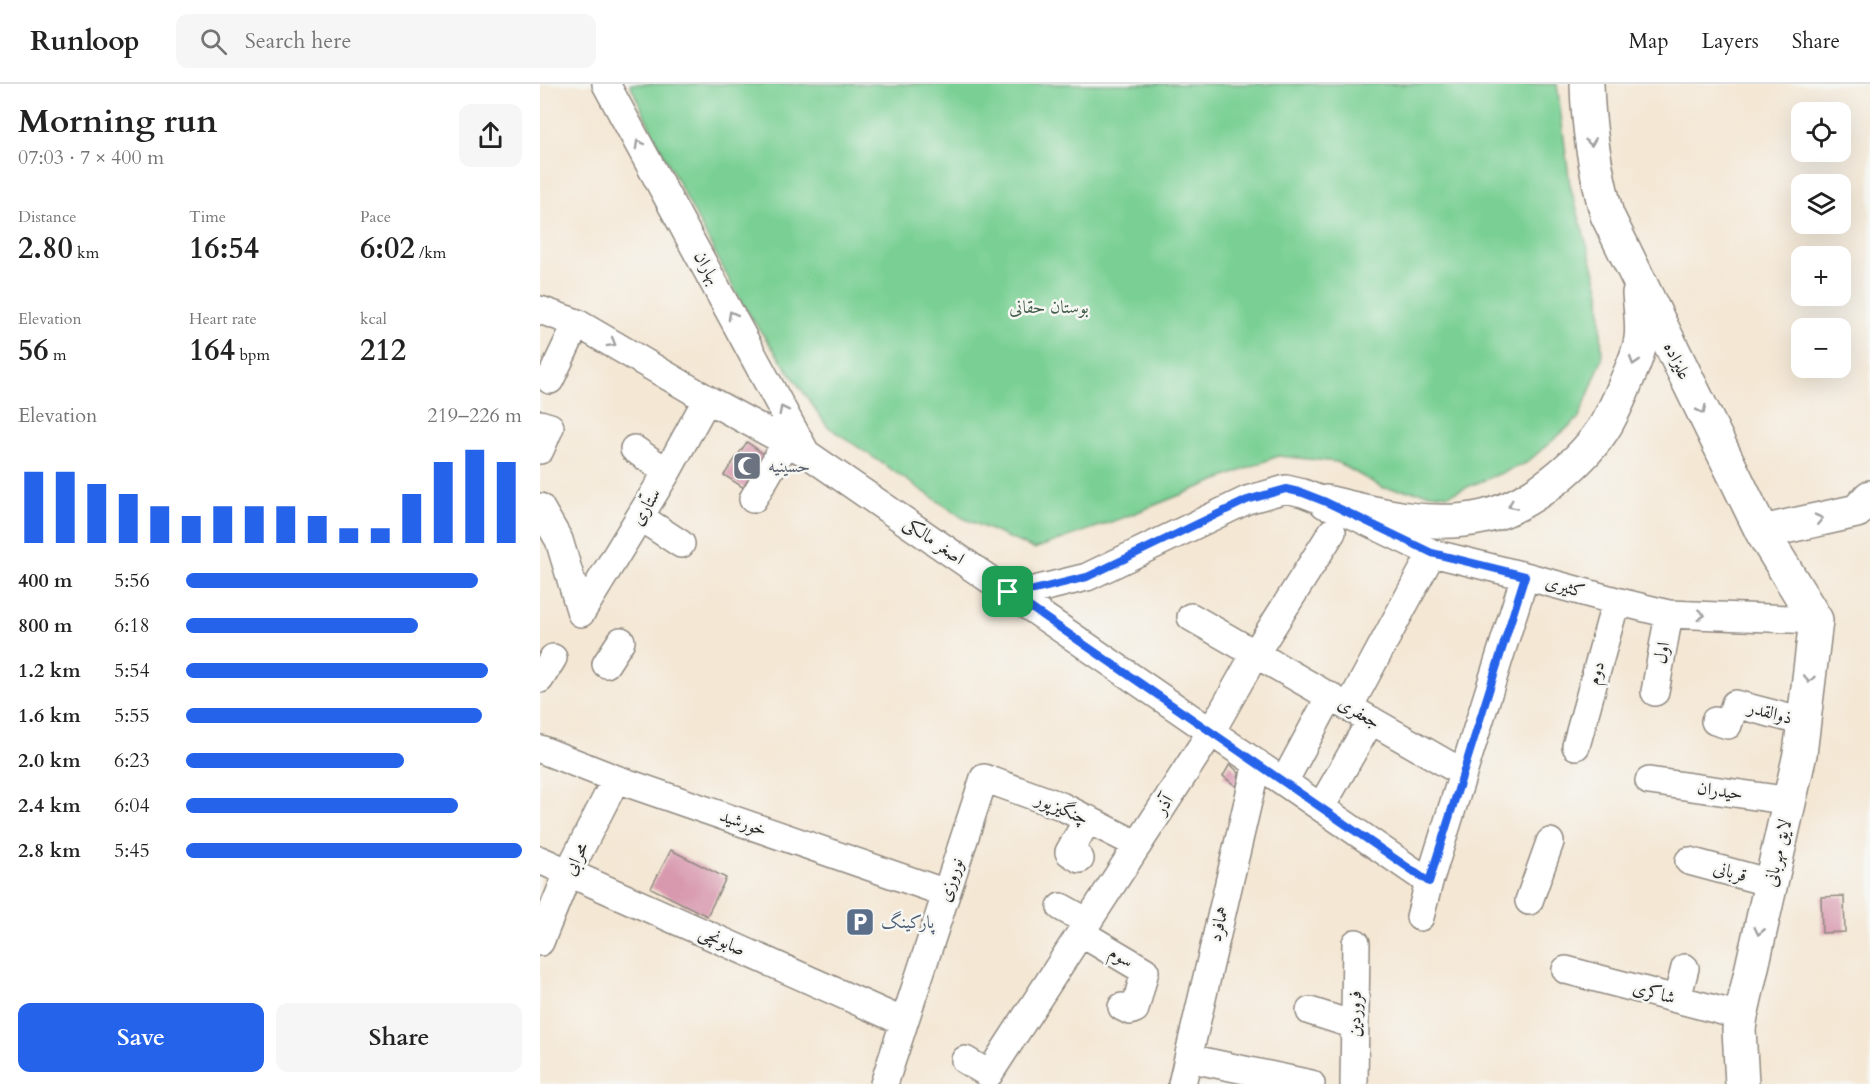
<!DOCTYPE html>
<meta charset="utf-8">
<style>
body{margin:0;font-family:Cardo,Amiri,serif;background:#f6f6f6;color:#222;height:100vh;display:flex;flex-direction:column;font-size:22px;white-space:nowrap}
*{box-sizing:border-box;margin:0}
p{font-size:20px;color:#767676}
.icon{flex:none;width:33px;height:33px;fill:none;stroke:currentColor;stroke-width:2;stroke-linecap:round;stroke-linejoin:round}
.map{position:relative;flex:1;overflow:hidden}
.side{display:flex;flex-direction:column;background:#fff;width:540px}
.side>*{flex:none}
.tools{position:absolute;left:1251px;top:18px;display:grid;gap:12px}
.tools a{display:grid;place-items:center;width:60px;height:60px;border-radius:12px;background:#fff;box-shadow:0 6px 24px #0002;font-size:30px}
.pin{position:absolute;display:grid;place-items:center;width:51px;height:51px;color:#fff;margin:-26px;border-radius:12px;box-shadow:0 3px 9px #0006}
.round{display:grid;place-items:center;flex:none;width:63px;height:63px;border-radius:12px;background:#f6f6f6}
.headline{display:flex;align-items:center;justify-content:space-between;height:102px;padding:0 18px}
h1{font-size:33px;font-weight:700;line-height:45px}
.metrics{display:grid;grid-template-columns:repeat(3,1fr);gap:9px;height:102px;padding:6px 18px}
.metrics div{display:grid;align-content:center}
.metrics b{font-size:30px;font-weight:700}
.metrics small{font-size:16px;font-weight:400}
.metrics p{font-size:16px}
.chart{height:168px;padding:12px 18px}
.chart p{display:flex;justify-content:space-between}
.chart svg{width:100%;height:108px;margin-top:6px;stroke:#2563eb;stroke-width:6}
.action{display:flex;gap:12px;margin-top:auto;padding:12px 18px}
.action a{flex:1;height:69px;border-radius:12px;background:#2563eb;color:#fff;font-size:24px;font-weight:700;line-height:69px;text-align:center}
.action a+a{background:#f6f6f6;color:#222}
ul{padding:0 18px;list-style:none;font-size:20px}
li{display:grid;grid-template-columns:96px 72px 1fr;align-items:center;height:45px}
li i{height:15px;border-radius:8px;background:#2563eb}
header{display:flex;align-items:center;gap:36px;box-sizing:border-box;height:84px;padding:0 30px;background:#fff;border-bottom:2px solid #e0e0e0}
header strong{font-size:28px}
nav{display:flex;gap:33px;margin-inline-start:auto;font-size:21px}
.search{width:420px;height:54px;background:#f6f6f6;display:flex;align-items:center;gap:15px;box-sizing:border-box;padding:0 21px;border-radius:12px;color:#767676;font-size:22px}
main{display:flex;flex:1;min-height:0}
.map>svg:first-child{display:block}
</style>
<header>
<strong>Runloop</strong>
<div class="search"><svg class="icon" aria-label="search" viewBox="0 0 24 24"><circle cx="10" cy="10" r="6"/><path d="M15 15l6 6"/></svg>Search here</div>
<nav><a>Map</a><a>Layers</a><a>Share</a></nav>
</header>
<main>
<section class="side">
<div class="headline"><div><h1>Morning run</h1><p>07:03 · 7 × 400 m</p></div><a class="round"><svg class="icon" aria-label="share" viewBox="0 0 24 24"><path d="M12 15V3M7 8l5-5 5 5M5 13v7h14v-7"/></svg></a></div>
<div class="metrics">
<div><p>Distance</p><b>2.80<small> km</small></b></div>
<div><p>Time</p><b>16:54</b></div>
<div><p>Pace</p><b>6:02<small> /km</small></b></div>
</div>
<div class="metrics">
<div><p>Elevation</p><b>56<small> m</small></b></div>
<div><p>Heart rate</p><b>164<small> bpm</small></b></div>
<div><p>kcal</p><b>212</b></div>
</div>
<div class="chart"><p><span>Elevation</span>219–226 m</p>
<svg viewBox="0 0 160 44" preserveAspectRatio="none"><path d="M5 44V15M15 44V15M25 44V20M35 44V24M45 44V29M55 44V33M65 44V29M75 44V29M85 44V29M95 44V33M105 44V38M115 44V38M125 44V24M135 44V11M145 44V6M155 44V11"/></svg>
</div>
<ul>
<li><b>400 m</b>5:56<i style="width:87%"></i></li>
<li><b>800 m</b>6:18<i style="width:69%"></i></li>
<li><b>1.2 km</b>5:54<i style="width:90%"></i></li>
<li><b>1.6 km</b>5:55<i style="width:88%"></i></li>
<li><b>2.0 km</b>6:23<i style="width:65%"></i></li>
<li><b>2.4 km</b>6:04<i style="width:81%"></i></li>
<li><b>2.8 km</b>5:45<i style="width:100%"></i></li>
</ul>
<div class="action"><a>Save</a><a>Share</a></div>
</section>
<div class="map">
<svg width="1330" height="1000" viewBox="0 0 1330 1000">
<rect width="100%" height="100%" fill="#f6f6f2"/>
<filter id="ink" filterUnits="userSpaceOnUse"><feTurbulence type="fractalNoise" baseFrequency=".0167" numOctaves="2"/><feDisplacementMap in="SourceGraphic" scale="12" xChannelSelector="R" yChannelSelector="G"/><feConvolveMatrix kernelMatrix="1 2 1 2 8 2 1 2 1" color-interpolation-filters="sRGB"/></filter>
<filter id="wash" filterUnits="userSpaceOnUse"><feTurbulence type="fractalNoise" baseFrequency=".008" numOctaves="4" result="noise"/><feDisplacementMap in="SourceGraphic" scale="24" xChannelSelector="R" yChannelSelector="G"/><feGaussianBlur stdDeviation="1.35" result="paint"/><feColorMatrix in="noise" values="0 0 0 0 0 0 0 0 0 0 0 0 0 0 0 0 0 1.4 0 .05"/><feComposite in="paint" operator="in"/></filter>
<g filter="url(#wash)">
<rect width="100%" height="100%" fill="#f4e7d4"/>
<path fill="#7ad094" stroke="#527e60" stroke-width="1.5" d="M90,0H1017L1030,101L1060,207L1062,275L1039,334L986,379L908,411L843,404L797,378L738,372L580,435L494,465L423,434L287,342L203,222L118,60Z"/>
<g id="blocks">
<path fill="#d899af" d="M207,358L229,374L207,406L184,391Z
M690,680L699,689L697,703L683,692Z
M131,766L186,794L167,832L111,804Z
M1304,812L1305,848L1282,849L1281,813Z"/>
</g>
</g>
<g filter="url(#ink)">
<use href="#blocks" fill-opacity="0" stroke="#908980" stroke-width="1.5"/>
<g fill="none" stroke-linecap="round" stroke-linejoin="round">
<g stroke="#908980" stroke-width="30">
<path id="street" d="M66,0L266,369
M0,226L37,239L167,315L266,369L889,798
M10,296L37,239
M0,340L10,343L0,366
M94,365L127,388
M213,415L246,359
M0,423L19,456L41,529
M100,433L141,460
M468,508L494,506L547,493L707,416L746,405L763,409L786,418L892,469L985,492L1076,517L1129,530L1276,536
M41,529L127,388L167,315
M651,533L923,689
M66,580L81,557
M0,595L13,574
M1115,608L1129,530
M809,623L892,469
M1175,637L1188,641L1195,620L1264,638
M1036,662L1076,517
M0,665L76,695L406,809
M1109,697L1251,717
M744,698L790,612
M781,723L831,636
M540,775L529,768L548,735
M0,776L364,938
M1149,777L1231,799
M989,817L1010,758
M521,823L548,838
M880,833L889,798L985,492
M541,849L605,887L595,925L590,927L582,923
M0,858L28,789L76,695
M1026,886L1201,932
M1137,915L1145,884
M770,927L814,941
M648,974L771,1000
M425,976L449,990L671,648L715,570L792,448
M344,1000L444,694L521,722L598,761
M642,1000L717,679
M814,1000L816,859"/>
</g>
<g stroke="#908980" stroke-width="36">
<path id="secondary" d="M1047,0C1048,46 1055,86 1067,131L1222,448L1276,536L1260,670L1201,932L1199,945L1202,1000
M786,418C836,430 890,445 943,433C988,423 1043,379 1067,339C1074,326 1081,312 1086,298C1092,284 1099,270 1101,255C1103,240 1100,224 1099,209
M1222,448L1317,427L1330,413"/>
</g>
<use href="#street" stroke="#fff" stroke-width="27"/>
<use href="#secondary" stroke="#fff" stroke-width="33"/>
</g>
<defs><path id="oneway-chevron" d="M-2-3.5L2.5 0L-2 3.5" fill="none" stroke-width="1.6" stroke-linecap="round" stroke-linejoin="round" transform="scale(1.5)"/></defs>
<g stroke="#a0a0a0">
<use href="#oneway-chevron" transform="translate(1051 58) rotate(82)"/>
<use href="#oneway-chevron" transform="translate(99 60) rotate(-119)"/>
<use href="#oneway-chevron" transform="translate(192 231) rotate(-119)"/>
<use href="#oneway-chevron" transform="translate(72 259) rotate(30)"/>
<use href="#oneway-chevron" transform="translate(1094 277) rotate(107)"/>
<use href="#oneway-chevron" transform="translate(243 326) rotate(-117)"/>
<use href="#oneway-chevron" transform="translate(1162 326) rotate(64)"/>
<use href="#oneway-chevron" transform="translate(972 421) rotate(157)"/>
<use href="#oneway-chevron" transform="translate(1279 435) rotate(-13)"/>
<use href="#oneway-chevron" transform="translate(1161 531) rotate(3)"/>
<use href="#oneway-chevron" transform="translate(1269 595) rotate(97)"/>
<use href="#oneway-chevron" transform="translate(1219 847) rotate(103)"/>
</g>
</g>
<g fill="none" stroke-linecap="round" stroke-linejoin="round" filter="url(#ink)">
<g stroke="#fff" stroke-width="12">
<path id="route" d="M746,405L763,409L786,418L892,469L985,492L889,798L468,508L494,506L547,493L707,416Z"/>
</g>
<use href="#route" stroke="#2563eb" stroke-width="8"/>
</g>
<defs>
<g id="mosque-square" transform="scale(1.5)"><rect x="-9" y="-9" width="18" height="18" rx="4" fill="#6b7280" stroke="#f6f6f2"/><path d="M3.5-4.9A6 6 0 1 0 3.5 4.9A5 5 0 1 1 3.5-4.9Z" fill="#fff"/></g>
<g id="parking-square" transform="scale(1.5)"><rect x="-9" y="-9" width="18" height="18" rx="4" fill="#5c6f8a" stroke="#f6f6f2"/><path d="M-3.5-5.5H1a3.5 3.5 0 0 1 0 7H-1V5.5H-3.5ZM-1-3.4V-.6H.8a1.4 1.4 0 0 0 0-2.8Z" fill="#fff"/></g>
</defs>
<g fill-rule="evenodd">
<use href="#mosque-square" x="207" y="382"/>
<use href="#parking-square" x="320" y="838"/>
</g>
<g text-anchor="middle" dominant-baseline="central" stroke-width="5" stroke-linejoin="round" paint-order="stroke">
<g font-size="18" fill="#2b2b2b" stroke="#f6f6f2">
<text transform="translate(167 184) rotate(61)">بهاران</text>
<text transform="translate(1137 277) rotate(64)">علیزاده</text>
<text transform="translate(106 423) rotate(-59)">ستّاری</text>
<text transform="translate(394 457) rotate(35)">اصغر مالکی</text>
<text transform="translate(1025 503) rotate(16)">کثیری</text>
<text transform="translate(1122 569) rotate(-80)">اول</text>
<text transform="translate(1056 589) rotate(-75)">دوم</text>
<text transform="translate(819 629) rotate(30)">جعفری</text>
<text transform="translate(1230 629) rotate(15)">ذوالقدر</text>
<text transform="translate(1180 707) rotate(8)">حیدران</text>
<text transform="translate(624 721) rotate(-57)">آذر</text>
<text transform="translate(522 725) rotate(23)">چنگیزپور</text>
<text transform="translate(203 739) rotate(19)">خورشید</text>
<text transform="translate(1238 769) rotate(-77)">لایق مهربانی</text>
<text transform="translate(36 775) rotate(-64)">محرابی</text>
<text transform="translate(1190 788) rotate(15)">قربانی</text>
<text transform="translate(411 796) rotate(-72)">نوروزی</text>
<text transform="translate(679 840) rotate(-77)">همافرد</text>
<text transform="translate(182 857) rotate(24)">صابونچی</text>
<text transform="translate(581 873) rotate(31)">سوم</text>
<text transform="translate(1114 909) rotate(15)">شاکری</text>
<text transform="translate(815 930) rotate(-89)">فروردین</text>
</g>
<g font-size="18" fill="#435d4a" stroke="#f6f6f2">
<text x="509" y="223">بوستان حقانی</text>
</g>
<g font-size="18" fill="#5b616d" stroke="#f6f6f2" text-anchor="start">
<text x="228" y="382">حسینیه</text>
</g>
<g font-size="18" fill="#4e5e75" stroke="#f6f6f2" text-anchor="start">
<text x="341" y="838">پارکینگ</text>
</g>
</g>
</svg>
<div class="tools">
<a><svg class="icon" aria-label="locate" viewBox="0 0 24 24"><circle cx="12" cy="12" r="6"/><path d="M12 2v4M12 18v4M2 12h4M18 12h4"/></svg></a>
<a><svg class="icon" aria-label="layers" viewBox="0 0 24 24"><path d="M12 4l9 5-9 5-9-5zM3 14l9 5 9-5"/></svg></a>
<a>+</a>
<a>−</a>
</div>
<div class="pin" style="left:468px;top:508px;background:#1e9e55"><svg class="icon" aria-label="arrive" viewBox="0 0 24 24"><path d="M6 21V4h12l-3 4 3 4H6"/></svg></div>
</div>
</main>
